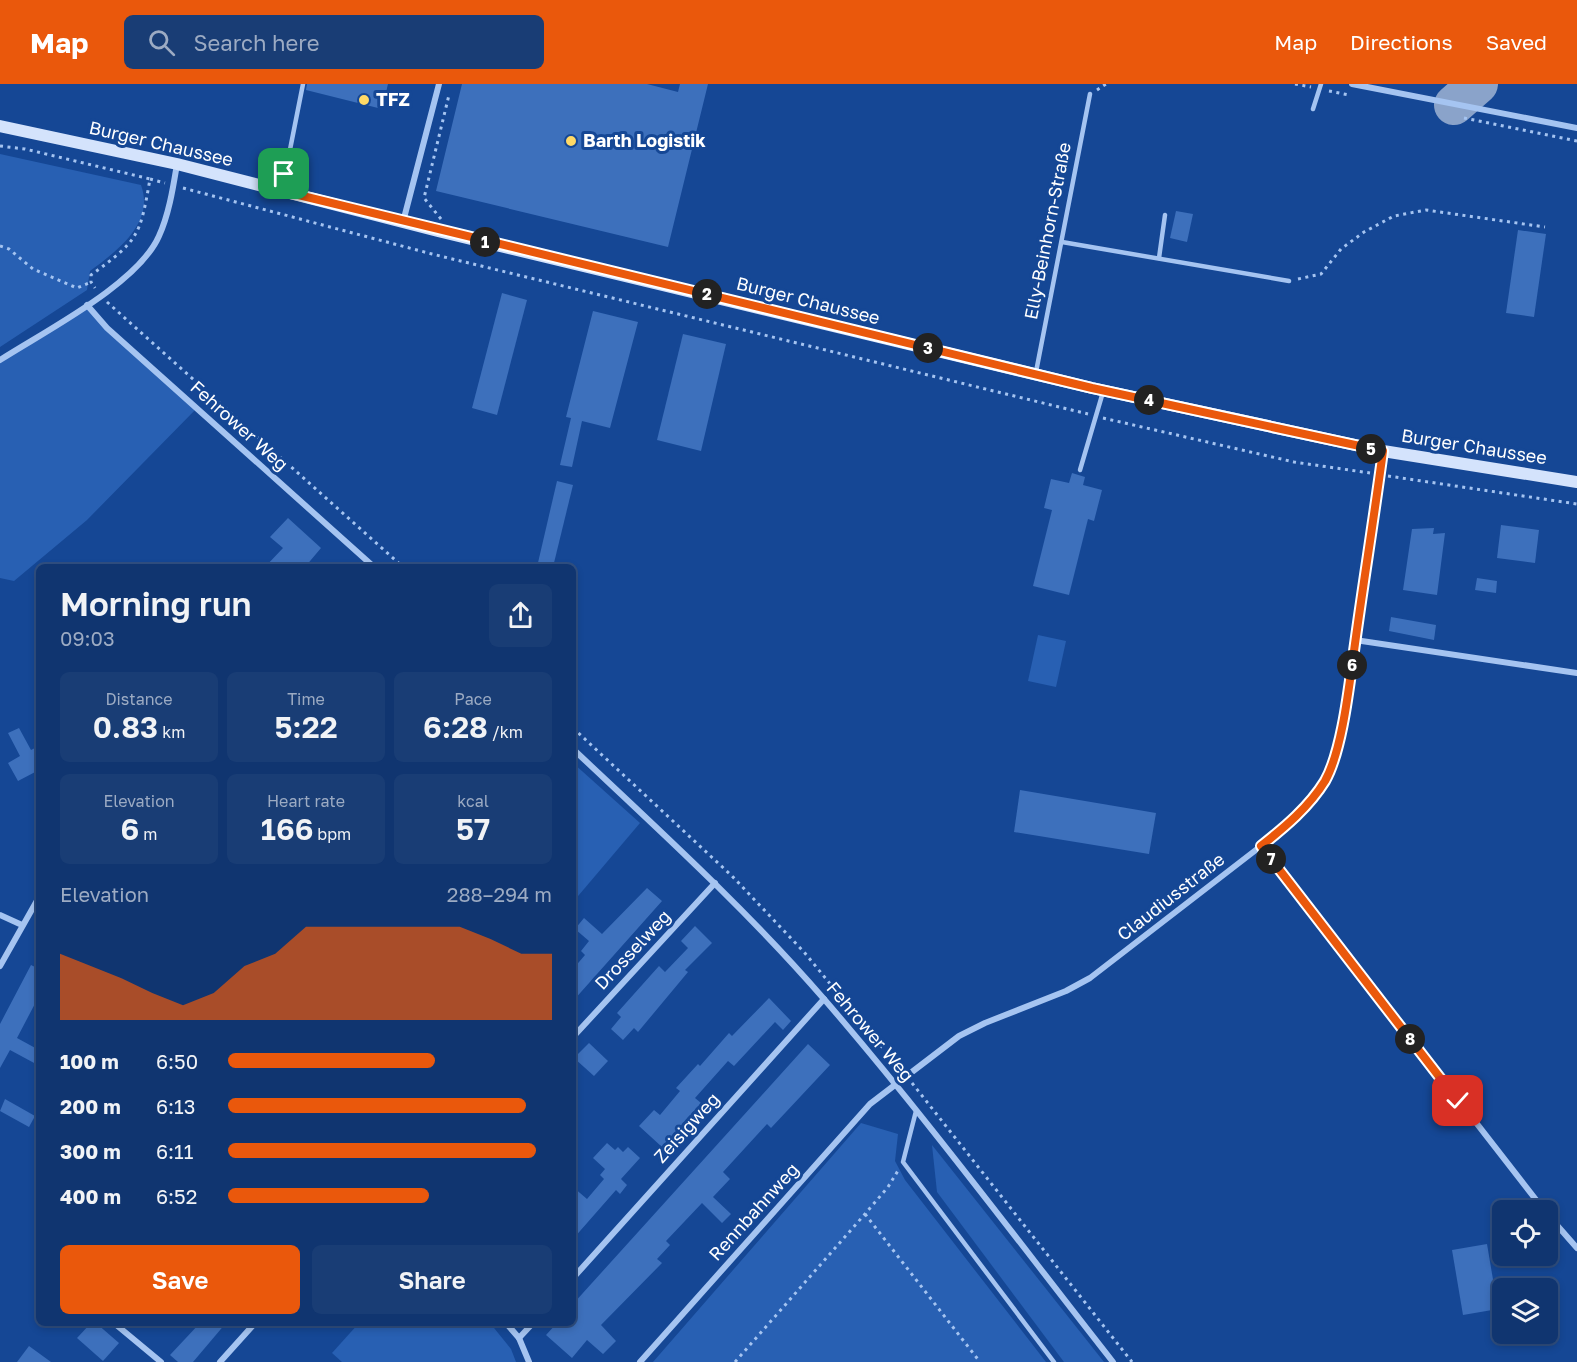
<!DOCTYPE html>
<html lang="en">
<head>
<meta charset="utf-8">
<style>
  :root { --surface:#103570; --page:#193d75; --text:#f1f3f6; --muted:#9cabc3; --line:#305083; --accent:#ea580c }
  body { margin:0; font-family:"Golos Text",sans-serif; background:var(--page); color:var(--text); height:100vh; display:flex; flex-direction:column; font-size:22px; white-space:nowrap }
  * { box-sizing:border-box; margin:0 }
  p { font-size:20px; color:var(--muted) }
  .icon { flex:none; width:33px; height:33px; fill:none; stroke:currentColor; stroke-width:2; stroke-linecap:round; stroke-linejoin:round }
  .map { position:relative; flex:1; overflow:hidden }
  .details { position:absolute; left:36px; top:480px; width:540px; height:762px; display:flex; flex-direction:column; background:var(--surface); border-radius:9px; box-shadow:0 3px 9px #0003,0 0 0 2px var(--line) }
  .details>* { flex:none }
  .tools { position:absolute; left:1492px; top:1116px; display:grid; gap:12px }
  .tools a { display:grid; place-items:center; width:66px; height:66px; border-radius:9px; background:var(--surface); box-shadow:0 3px 9px #0003,0 0 0 2px var(--line); font-size:30px }
  .pin { position:absolute; display:grid; place-items:center; width:51px; height:51px; color:#fff; margin:-26px; border-radius:12px; box-shadow:0 3px 9px #0006 }
  .km { position:absolute; width:30px; height:30px; margin:-15px; border-radius:50%; background:#222; color:#fff; font-size:16px; line-height:30px; text-align:center }
  .round { display:grid; place-items:center; flex:none; width:63px; height:63px; border-radius:9px; background:var(--page) }
  .head { display:flex; align-items:center; justify-content:space-between; height:102px; padding:0 24px }
  h1 { font-size:33px; font-weight:600; line-height:45px }
  .figures { display:grid; grid-template-columns:repeat(3,1fr); gap:9px; height:102px; padding:6px 24px }
  .figures div { display:grid; align-content:center; border-radius:9px; background:var(--page); text-align:center }
  .figures b { font-size:30px; font-weight:600 }
  .figures small { font-size:16px; font-weight:400 }
  .figures p { font-size:16px }
  .chart { height:168px; padding:12px 24px }
  .chart p { display:flex; justify-content:space-between }
  .chart svg { width:100%; height:108px; margin-top:6px; fill:var(--accent); opacity:.7 }
  .cta { display:flex; gap:12px; margin-top:auto; padding:12px 24px }
  .cta a { flex:1; height:69px; border-radius:9px; background:var(--accent); color:#fff; font-size:24px; font-weight:600; line-height:69px; text-align:center }
  .cta a+a { background:var(--page); color:var(--text) }
  ul { padding:0 24px; list-style:none; font-size:20px }
  li { display:grid; grid-template-columns:96px 72px 1fr; align-items:center; height:45px }
  li i { height:15px; border-radius:8px; background:var(--accent) }
  header { display:flex; align-items:center; gap:36px; box-sizing:border-box; height:84px; padding:0 30px; background:var(--accent); color:#fff }
  header strong { font-size:28px }
  nav { display:flex; gap:33px; margin-inline-start:auto; font-size:21px }
  .search { width:420px; height:54px; background:var(--page); display:flex; align-items:center; gap:15px; box-sizing:border-box; padding:0 21px; border-radius:9px; color:var(--muted); font-size:22px }
  .map>svg:first-child { display:block }
  .green { fill:#2860b3 }
  .lines { fill:none; stroke-linecap:round; stroke-linejoin:round }
  .taxiway { stroke:#8aa3ca; stroke-width:40 }
  .building { fill:#3d70bc }
  .path { stroke:#a5c4f1; stroke-width:3; stroke-dasharray:3 4.5; stroke-linecap:butt }
  .service { stroke:#a5c4f1; stroke-width:4.5 }
  .minor { stroke:#a5c4f1; stroke-width:6 }
  .secondary { stroke:#d4e3fc; stroke-width:12 }
  .route-casing { stroke:#fff; stroke-width:12 }
  .route { stroke:#ea580c; stroke-width:8 }
  .poi-dot { fill:#ffd966; stroke:#154795; stroke-width:2 }
  .labels { text-anchor:middle; stroke-width:6; stroke-linejoin:round; paint-order:stroke }
  .poi-label { font-size:18px; font-weight:bold; fill:#fff; stroke:#154795; text-anchor:start }
  .street-label { font-size:18px; fill:#fff; stroke:#154795 }
</style>
</head>
<body>
<header>
<strong>Map</strong>
<div class="search"><svg class="icon" aria-label="search" viewBox="0 0 24 24"><circle cx="10" cy="10" r="6"/><path d="M15 15l6 6"/></svg>Search here</div>
<nav><a>Map</a><a>Directions</a><a>Saved</a></nav>
</header>
<div class="map">
<svg width="1577" height="1278" viewBox="0 0 1577 1278">
  <rect width="100%" height="100%" fill="#154795"/>
  <g class="green">
    <path d="M0,70L141,101C155,139 117,167 90,187L87,206L0,263Z"/>
    <polygon points="87,221 107,244 197,324 87,436 14,497 0,494 0,276"/>
    <polygon points="1038,551 1066,557 1056,603 1028,597"/>
    <polygon points="573,679 640,739 573,818"/>
    <polygon points="861,1039 898,1050 895,1077 905,1096 1046,1278 653,1278"/>
    <polygon points="932,1061 1104,1278 1064,1278 937,1108"/>
    <polygon points="359,1239 490,1239 511,1265 516,1278 342,1278 332,1269"/>
  </g>
  <g class="lines">
    <polyline class="taxiway" points="1454,21 1478,0"/>
  </g>
  <g class="building">
    <polygon points="307,0 388,0 382,25 306,6"/>
    <polygon points="462,0 647,0 678,8 680,0 708,0 668,163 436,107"/>
    <polygon points="1176,127 1193,130 1187,158 1170,154"/>
    <polygon points="1518,146 1546,150 1534,233 1506,229"/>
    <polygon points="502,209 527,216 497,331 472,324"/>
    <polygon points="593,227 638,238 610,344 582,337 572,383 560,381 571,334 566,333"/>
    <polygon points="683,250 726,260 701,367 657,356"/>
    <polygon points="1072,389 1085,393 1083,401 1102,406 1094,437 1088,435 1069,511 1033,502 1052,426 1044,424 1051,395 1069,399"/>
    <polygon points="557,397 573,401 553,483 537,483"/>
    <polygon points="288,434 321,464 305,483 265,483 283,464 270,453"/>
    <polygon points="1501,441 1539,446 1535,479 1497,474"/>
    <polygon points="1434,444 1433,450 1445,449 1437,511 1403,506 1412,445"/>
    <polygon points="1477,494 1497,497 1496,509 1475,506"/>
    <polygon points="1391,533 1436,541 1434,556 1389,547"/>
    <polygon points="19,644 31,666 39,662 39,686 18,697 8,679 20,672 8,649"/>
    <polygon points="1020,706 1156,729 1149,770 1014,748"/>
    <polygon points="647,804 662,817 573,917 573,885 585,871 581,867 589,857 575,845 584,834 602,850"/>
    <polygon points="695,842 712,859 685,886 688,888 638,948 634,944 623,956 611,945 621,933 617,929 659,882 665,888 688,864 681,857"/>
    <polygon points="31,881 39,885 39,912 17,954 39,966 39,974 36,980 10,966 0,984 0,940"/>
    <polygon points="769,914 791,937 783,946 775,938 734,982 728,977 695,1014 701,1019 662,1063 639,1042 654,1026 660,1031 680,1007 676,1004 698,980 700,982 729,949 732,952"/>
    <polygon points="589,959 608,977 594,992 574,974"/>
    <polygon points="808,960 830,981 771,1044 767,1040 723,1088 730,1095 713,1113 731,1130 722,1139 702,1119 666,1157 670,1161 657,1175 662,1179 601,1241 616,1257 603,1270 587,1256 572,1274 546,1251 557,1239 573,1239 573,1220"/>
    <polygon points="5,1015 35,1032 29,1043 0,1027"/>
    <polygon points="607,1059 615,1066 618,1063 623,1068 628,1063 640,1074 621,1095 627,1101 620,1110 616,1106 573,1155 573,1103 587,1115 604,1095 600,1091 605,1085 593,1074"/>
    <polygon points="1487,1160 1498,1225 1463,1231 1452,1166"/>
    <polygon points="91,1239 96,1239 119,1259 103,1277 77,1254"/>
    <polygon points="200,1239 226,1239 193,1278 178,1278 170,1271"/>
    <polygon points="29,1262 51,1278 17,1278"/>
  </g>
  <g class="lines">
    <g class="path">
      <polyline points="1295,0 1311,3"/>
      <polyline points="1097,6 1106,0"/>
      <polyline points="1329,7 1349,11"/>
      <polyline points="1464,34 1577,57"/>
      <path d="M0,62L25,65L150,95C140,152 139,156 91,191V198L95,204"/>
      <polyline points="150,95 165,99"/>
      <polyline points="183,104 432,170 1088,330"/>
      <polyline points="441,135 424,114 449,11"/>
      <polyline points="0,162 9,165 33,185 77,204 91,198"/>
      <polyline points="1298,195 1321,190 1341,165 1364,148 1394,132 1426,126 1545,143"/>
      <polyline points="107,218 403,483"/>
      <polyline points="1103,334 1294,378 1370,389"/>
      <polyline points="1388,392 1577,420"/>
      <polyline points="573,644 732,792 804,868 900,985"/>
      <polyline points="912,999 1132,1278"/>
      <polyline points="865,1130 980,1278"/>
      <polyline points="735,1278 865,1130 888,1103 899,1085"/>
    </g>
    <g class="service">
      <polyline points="1313,25 1321,0"/>
      <polyline points="282,106 303,0"/>
      <polyline points="1062,158 1289,197"/>
      <polyline points="1159,174 1165,131"/>
      <polyline points="1036,288 1090,10"/>
      <polyline points="1080,386 1103,308"/>
      <polyline points="916,1027 903,1078 1054,1278"/>
    </g>
    <g class="minor">
      <polyline points="1352,0 1577,44"/>
      <polyline points="403,138 439,0"/>
      <polyline points="87,221 107,244 374,483"/>
      <path d="M0,276C45,247 138,200 159,152C169,130 173,104 177,80"/>
      <polyline points="1355,556 1577,589"/>
      <path d="M573,665C659,746 747,826 824,915C925,1032 1018,1157 1113,1278"/>
      <polyline points="1261,762 1544,1126"/>
      <polyline points="0,831 22,841"/>
      <polyline points="0,882 39,813"/>
      <polyline points="573,953 715,799"/>
      <polyline points="1548,1131 1577,1164"/>
      <polyline points="573,1194 824,915"/>
      <polyline points="114,1239 161,1278"/>
      <polyline points="506,1239 519,1254 529,1278"/>
      <polyline points="519,1254 533,1239"/>
      <polyline points="220,1278 255,1239"/>
      <path d="M640,1278L870,1020L959,952L985,939L1066,907L1090,894L1261,762C1285,743 1309,723 1325,697C1342,667 1349,603 1354,567C1364,501 1373,434 1383,367"/>
    </g>
    <polyline class="secondary" points="0,42 177,80 438,147 1092,304 1383,367 1577,398"/>
  </g>
  <g class="lines">
    <g class="route-casing">
      <path id="route" d="M284,90L282,107L1092,304L1383,367C1374,434 1363,501 1354,567C1349,603 1342,667 1325,697C1309,723 1285,743 1261,762L1458,1017"/>
    </g>
    <use href="#route" class="route"/>
  </g>
  <g class="poi-dot">
    <circle cx="364" cy="16" r="6"/>
    <circle cx="571" cy="57" r="6"/>
  </g>
  <g class="labels">
    <g class="poi-label">
      <text x="376" y="22">TFZ</text>
      <text x="583" y="63">Barth Logistik</text>
    </g>
    <g class="street-label">
      <text transform="translate(161 60) rotate(13)" y="6">Burger Chaussee</text>
      <text transform="translate(1048 147) rotate(-79)" y="6">Elly-Beinhorn-Straße</text>
      <text transform="translate(808 217) rotate(14)" y="6">Burger Chaussee</text>
      <text transform="translate(239 342) rotate(42)" y="6">Fehrower Weg</text>
      <text transform="translate(1474 363) rotate(9)" y="6">Burger Chaussee</text>
      <text transform="translate(1171 813) rotate(-38)" y="6">Claudiusstraße</text>
      <text transform="translate(633 866) rotate(-47)" y="6">Drosselweg</text>
      <text transform="translate(870 948) rotate(50)" y="6">Fehrower Weg</text>
      <text transform="translate(687 1044) rotate(-48)" y="6">Zeisigweg</text>
      <text transform="translate(754 1128) rotate(-48)" y="6">Rennbahnweg</text>
    </g>
  </g>
</svg>
<div class="tools">
<a><svg class="icon" aria-label="locate" viewBox="0 0 24 24"><circle cx="12" cy="12" r="6"/><path d="M12 2v4M12 18v4M2 12h4M18 12h4"/></svg></a>
<a><svg class="icon" aria-label="layers" viewBox="0 0 24 24"><path d="M12 4l9 5-9 5-9-5zM3 14l9 5 9-5"/></svg></a>
</div>
<div class="pin" style="left:284px;top:90px;background:#1e9e55"><svg class="icon" aria-label="arrive" viewBox="0 0 24 24"><path d="M6 21V4h12l-3 4 3 4H6"/></svg></div>
<div class="pin" style="left:1458px;top:1017px;background:#d93025"><svg class="icon" aria-label="check" viewBox="0 0 24 24"><path d="M5 12l5 5 9-10"/></svg></div>
<b class="km" style="left:485px;top:158px">1</b>
<b class="km" style="left:707px;top:210px">2</b>
<b class="km" style="left:928px;top:264px">3</b>
<b class="km" style="left:1149px;top:316px">4</b>
<b class="km" style="left:1371px;top:365px">5</b>
<b class="km" style="left:1352px;top:581px">6</b>
<b class="km" style="left:1271px;top:775px">7</b>
<b class="km" style="left:1410px;top:955px">8</b>
<section class="details">
<div class="head"><div><h1>Morning run</h1><p>09:03</p></div><a class="round"><svg class="icon" aria-label="share" viewBox="0 0 24 24"><path d="M12 15V3M7 8l5-5 5 5M5 13v7h14v-7"/></svg></a></div>
<div class="figures">
<div><p>Distance</p><b>0.83<small> km</small></b></div>
<div><p>Time</p><b>5:22</b></div>
<div><p>Pace</p><b>6:28<small> /km</small></b></div>
</div>
<div class="figures">
<div><p>Elevation</p><b>6<small> m</small></b></div>
<div><p>Heart rate</p><b>166<small> bpm</small></b></div>
<div><p>kcal</p><b>57</b></div>
</div>
<div class="chart"><p><span>Elevation</span>288–294 m</p>
<svg viewBox="0 0 160 44" preserveAspectRatio="none"><path d="M0 44V17L10 22L20 27L30 33L40 38L50 33L60 22L70 17L80 6L90 6L100 6L110 6L120 6L130 6L140 11L150 17L160 17V44z"/></svg>
</div>
<ul>
<li><b>100 m</b>6:50<i style="width:64%"></i></li>
<li><b>200 m</b>6:13<i style="width:92%"></i></li>
<li><b>300 m</b>6:11<i style="width:95%"></i></li>
<li><b>400 m</b>6:52<i style="width:62%"></i></li>
</ul>
<div class="cta"><a>Save</a><a>Share</a></div>
</section>
</div>
</body>
</html>
